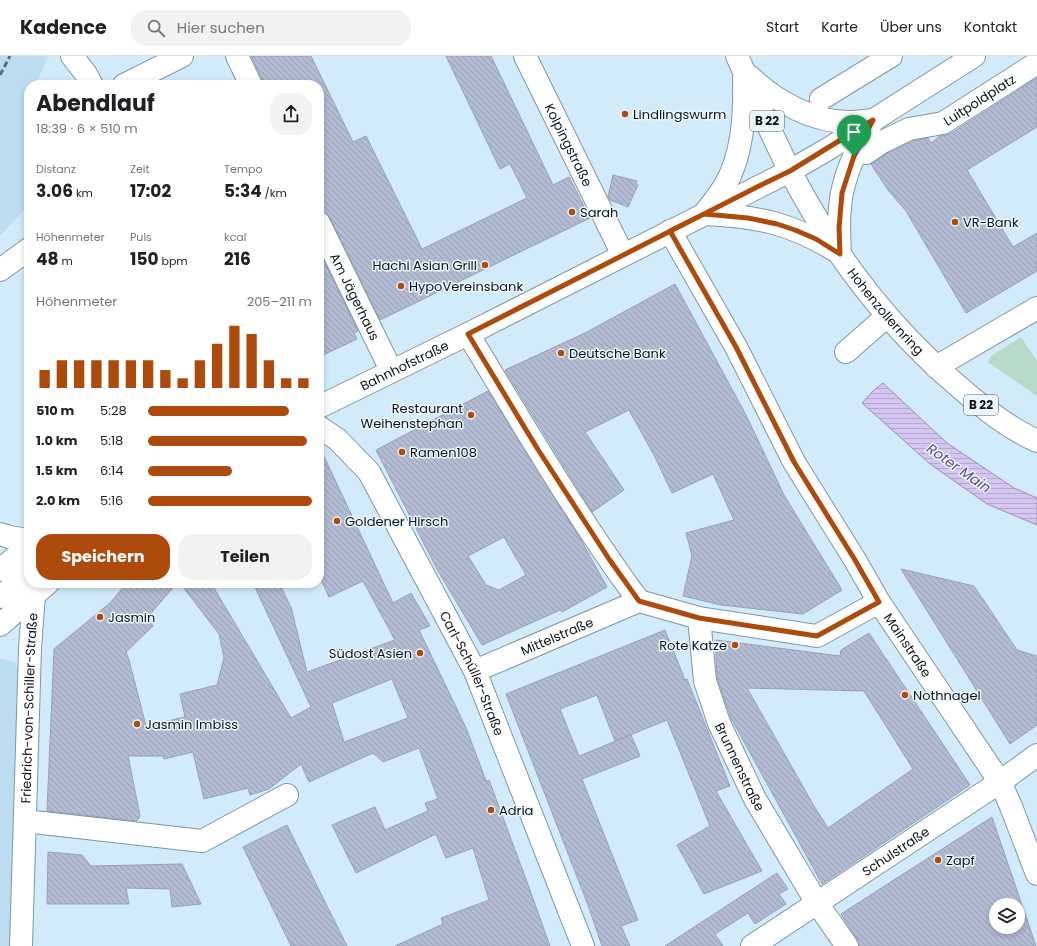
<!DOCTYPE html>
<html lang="de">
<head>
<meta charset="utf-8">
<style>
  :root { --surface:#fff; --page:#f2f2f2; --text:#202124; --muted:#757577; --line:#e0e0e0; --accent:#ad4b0d }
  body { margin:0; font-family:Poppins,sans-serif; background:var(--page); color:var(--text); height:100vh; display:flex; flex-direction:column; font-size:15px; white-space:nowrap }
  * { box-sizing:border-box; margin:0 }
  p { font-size:13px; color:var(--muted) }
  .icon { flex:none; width:22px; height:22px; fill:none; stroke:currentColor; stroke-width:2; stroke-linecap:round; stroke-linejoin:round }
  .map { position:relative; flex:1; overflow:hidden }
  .details { position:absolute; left:24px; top:24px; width:300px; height:508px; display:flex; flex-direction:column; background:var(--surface); border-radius:16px; box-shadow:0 2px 6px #0003 }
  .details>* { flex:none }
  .controls { position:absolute; left:989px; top:842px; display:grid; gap:8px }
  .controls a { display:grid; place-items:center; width:36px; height:36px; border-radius:50%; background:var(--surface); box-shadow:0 2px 6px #0003; font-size:20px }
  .pin { position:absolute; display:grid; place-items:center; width:34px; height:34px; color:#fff; margin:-41px -17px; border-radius:50% 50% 50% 0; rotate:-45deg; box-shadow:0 0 4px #0007 }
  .pin .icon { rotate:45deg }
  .round { display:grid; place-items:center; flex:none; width:42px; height:42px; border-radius:16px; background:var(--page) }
  .headline { display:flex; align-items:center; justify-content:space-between; height:68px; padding:0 12px }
  h1 { font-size:22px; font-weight:700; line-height:30px }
  .stats { display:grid; grid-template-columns:repeat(3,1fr); gap:6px; height:68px; padding:4px 12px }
  .stats div { display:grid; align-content:center }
  .stats b { font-size:17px; font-weight:700 }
  .stats small { font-size:11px; font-weight:400 }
  .stats p { font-size:11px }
  .chart { height:112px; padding:8px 12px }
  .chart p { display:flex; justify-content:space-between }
  .chart svg { width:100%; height:72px; margin-top:4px; stroke:var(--accent); stroke-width:6 }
  .button { display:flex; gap:8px; margin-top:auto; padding:8px 12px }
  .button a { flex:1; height:46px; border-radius:16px; background:var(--accent); color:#fff; font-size:16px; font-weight:700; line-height:46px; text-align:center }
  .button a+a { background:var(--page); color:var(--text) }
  ul { padding:0 12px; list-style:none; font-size:13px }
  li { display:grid; grid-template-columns:64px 48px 1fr; align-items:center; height:30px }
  li i { height:10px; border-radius:5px; background:var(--accent) }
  header { display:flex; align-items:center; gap:24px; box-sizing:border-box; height:56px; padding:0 20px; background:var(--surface); border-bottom:1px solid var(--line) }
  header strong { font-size:19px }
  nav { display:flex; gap:22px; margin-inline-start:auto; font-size:14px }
  .search { width:280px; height:36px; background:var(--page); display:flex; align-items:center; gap:10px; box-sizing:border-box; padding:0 14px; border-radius:16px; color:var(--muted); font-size:15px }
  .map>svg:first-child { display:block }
  .built { fill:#bcddf0 }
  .grass { fill:#b6d9c8 }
  .water { fill:url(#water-rules); stroke:#9990b0 }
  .building { fill:url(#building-back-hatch); stroke:#96a0b6; fill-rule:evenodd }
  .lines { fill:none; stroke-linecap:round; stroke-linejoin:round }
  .minor-casing { stroke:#7e96a4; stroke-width:24 }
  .major-casing { stroke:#7e96a4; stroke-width:24 }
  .minor { stroke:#fff; stroke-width:22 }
  .major { stroke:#fff; stroke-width:22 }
  .rail { stroke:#5d6d76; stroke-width:3; stroke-dasharray:6 3; stroke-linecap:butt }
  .route-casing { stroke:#fff; stroke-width:8 }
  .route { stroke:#ad4b0d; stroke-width:5 }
  .poi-dot { fill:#ad4b0d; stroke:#ebf6fc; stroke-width:1.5 }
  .labels { text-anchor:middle; stroke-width:3; stroke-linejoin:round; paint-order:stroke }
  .shield { fill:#ebf6fc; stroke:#4f585e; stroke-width:1 }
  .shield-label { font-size:12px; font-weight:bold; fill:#0c151a }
  .street-label { font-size:13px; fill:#0c151a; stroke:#ebf6fc }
  .poi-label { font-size:13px; fill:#0c151a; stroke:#ebf6fc; text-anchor:start }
  .water-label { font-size:14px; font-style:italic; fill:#604981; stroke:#ebf6fc }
</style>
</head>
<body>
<header>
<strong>Kadence</strong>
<div class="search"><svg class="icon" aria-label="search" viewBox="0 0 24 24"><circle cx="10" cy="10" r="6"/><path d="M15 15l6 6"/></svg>Hier suchen</div>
<nav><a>Start</a><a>Karte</a><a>Über uns</a><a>Kontakt</a></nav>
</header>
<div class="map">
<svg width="1037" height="890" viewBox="0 0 1037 890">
  <defs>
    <pattern id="water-rules" width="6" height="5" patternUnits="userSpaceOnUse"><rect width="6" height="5" fill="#d5c5f1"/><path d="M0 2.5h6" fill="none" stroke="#b6a8ce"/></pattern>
    <pattern id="building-back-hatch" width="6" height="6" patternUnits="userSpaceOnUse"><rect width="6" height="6" fill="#b2bbd2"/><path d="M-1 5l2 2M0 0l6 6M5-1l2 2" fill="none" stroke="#98a0b4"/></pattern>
  </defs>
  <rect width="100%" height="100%" fill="#d1ebfa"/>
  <g class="built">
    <polygon points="0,0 49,0 35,29 29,29 29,149 0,180"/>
    <polygon points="0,603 4,603 15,607 21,615 10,890 0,890"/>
  </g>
  <polygon class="grass" points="1021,281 1037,305 1037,340 988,306 991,300"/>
  <polygon class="water" points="883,327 947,387 1014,432 1037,442 1037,469 987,448 930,408 862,347 873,335"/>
  <g class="building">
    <polygon points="251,0 311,0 353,86 366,80 422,193 527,142 510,108 500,113 446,0 491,0 553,129 569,121 590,162 380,264 330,162 326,156 319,155 319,29 265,29"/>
    <polygon points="1037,22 1037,71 967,114 1013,191 1037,177 1037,215 966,257 906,155 888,134 871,108 888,97 913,85 928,82 931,87 940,80 950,78"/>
    <polygon points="613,119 637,125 636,128 638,129 628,151 610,144 608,140"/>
    <polygon points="319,195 358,275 354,277 357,283 319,301"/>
    <polygon points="675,228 746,359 784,439 842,534 803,558 721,549 683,540 692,500 686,477 734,464 713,418 672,437 655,401 629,354 585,376 624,434 592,456 505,314 585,277"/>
    <path d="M488,335L581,484L607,531L562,556L560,554L482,589L437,513L376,394ZM504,481L526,519L499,534L486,529L468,500Z"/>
    <path d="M319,390L393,547L411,537L430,570L419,574L467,674L486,725L489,724L527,826L550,890H395L443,868L441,862L489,844L473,792L446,802L436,778L356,817L332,769L375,751L385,774L428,755L425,747L438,743L419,692L383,706L373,697L309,726L301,708L269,733L250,739L248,732L204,743L193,696L164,703L163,700H128L140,760L137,765L47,755L54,593L110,547L127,527H177L147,562L153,570L126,596L129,604L146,670L185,661L180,638L217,629L224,602L219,578L180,527H211L291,662L311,651L253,527H279L291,551L307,616L395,584L363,525L329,541L319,519ZM392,623L408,662L344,686L332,647Z"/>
    <polygon points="901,513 974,530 1017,594 1037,600 1037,669 1010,688"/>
    <polygon points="665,574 685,624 687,623 730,730 716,735 762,815 704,838 677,789 710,770 667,664 615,685 597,639 560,653 579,700 631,679 640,700 582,723 638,864 621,870 630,890 602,890 588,849 506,638"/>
    <path d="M869,577L970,729L822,828L731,662L717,622L716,603V584L840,600L841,594ZM747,632L864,635L913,713L828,772L814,750Z"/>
    <path d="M992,761L1036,890H859L857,883L841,858ZM996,849H1018V871H996Z"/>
    <polygon points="287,769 323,842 347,890 291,890 243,791"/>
    <polygon points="48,796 82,799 91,810 182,808 201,848 172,851 170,833 126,832 129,848 47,848"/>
    <polygon points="777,817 788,833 779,838 786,848 755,868 748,857 715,878 723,890 665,890"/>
  </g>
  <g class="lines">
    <g class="minor-casing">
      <g id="minor">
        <polyline points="72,0 86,18 92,29"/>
        <polyline points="237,0 251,29"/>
        <path id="s1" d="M525,0L623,199"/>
        <polyline points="124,29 182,0"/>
        <polyline points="821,43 891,0"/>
        <path id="s2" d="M866,97L882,86L909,73L943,67L1037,7"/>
        <path id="s3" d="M319,167L391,314"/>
        <path id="s4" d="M670,175L736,291L794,406L855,504L879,546L1000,726L1010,748L1037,818"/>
        <polyline points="0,214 29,193"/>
        <path d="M468,278C523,368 576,460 639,545"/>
        <polyline points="846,296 887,260"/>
        <polyline points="936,311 1037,252"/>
        <path id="s5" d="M319,351L468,278L790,115L828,93L974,0"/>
        <path id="s6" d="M319,371L337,383L369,416L475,615L583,890"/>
        <polyline points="0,478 9,481 29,484"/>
        <polyline points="0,514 29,490"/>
        <polyline points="0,541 29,517"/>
        <path id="s7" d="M699,562L705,625L719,667L755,743L817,847L847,890"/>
        <polyline points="0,569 48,527"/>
        <path id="s8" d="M475,615L639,545L699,562L817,580L879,546"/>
        <polyline points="25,765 202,785 287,739"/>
        <path id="s9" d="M21,890L30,592L34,539"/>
        <path id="s10" d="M752,890L1000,726L1037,699"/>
      </g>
    </g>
    <g class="major-casing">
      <g id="major">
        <path id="s11" d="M737,0C754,38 771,78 790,115C832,196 889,271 958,330C982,351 1008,372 1037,385"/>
        <path d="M749,20C775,45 814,67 851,66C859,66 866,65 873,64"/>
        <path d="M704,158C711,149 718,141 724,131C743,100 745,58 744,22"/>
        <path d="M704,158C756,160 791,167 836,195"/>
        <path d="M840,198C839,178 838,157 842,137C847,111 860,87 873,64"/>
      </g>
    </g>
    <use href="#minor" class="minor"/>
    <use href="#major" class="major"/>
    <polyline class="rail" points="0,19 10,0"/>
  </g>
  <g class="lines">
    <g class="route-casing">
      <polyline id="route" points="854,100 873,64 790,115 761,129 468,278 537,392 609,503 639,545 699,562 817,580 879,546 855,504 794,406 736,291 670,175 704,158 748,162 777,168 795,174 816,183 840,198 839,172 842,137 854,100"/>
    </g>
    <use href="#route" class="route"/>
  </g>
  <g class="poi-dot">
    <circle cx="625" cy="58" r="4"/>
    <circle cx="572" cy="156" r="4"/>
    <circle cx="955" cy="166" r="4"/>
    <circle cx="485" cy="209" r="4"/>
    <circle cx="401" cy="230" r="4"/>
    <circle cx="561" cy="297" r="4"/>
    <circle cx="471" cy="359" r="4"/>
    <circle cx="402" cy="396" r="4"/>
    <circle cx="337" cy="465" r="4"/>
    <circle cx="100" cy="561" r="4"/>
    <circle cx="735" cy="589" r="4"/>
    <circle cx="420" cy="597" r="4"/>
    <circle cx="905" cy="639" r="4"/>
    <circle cx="137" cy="668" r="4"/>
    <circle cx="491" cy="754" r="4"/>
    <circle cx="938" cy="804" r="4"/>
  </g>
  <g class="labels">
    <g class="shield">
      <rect x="750" y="55" width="34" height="20" rx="3"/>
      <rect x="964" y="339" width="34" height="20" rx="3"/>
    </g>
    <g class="shield-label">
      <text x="767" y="69">B 22</text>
      <text x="981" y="353">B 22</text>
    </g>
    <g class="street-label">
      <text dy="5" stroke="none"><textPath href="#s2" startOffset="127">Luitpoldplatz</textPath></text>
      <text dy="5" stroke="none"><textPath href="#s1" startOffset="99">Kolpingstraße</textPath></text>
      <text dy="5" stroke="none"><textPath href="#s3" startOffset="82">Am Jägerhaus</textPath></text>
      <text dy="5" stroke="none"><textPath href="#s11" startOffset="297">Hohenzollernring</textPath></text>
      <text dy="5" stroke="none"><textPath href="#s5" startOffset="95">Bahnhofstraße</textPath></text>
      <text dy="5" stroke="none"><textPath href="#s8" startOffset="89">Mittelstraße</textPath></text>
      <text dy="5" stroke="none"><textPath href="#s4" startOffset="478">Mainstraße</textPath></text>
      <text dy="5" stroke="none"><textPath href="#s6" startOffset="294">Carl-Schüller-Straße</textPath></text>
      <text dy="5" stroke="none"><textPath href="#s9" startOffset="238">Friedrich-von-Schiller-Straße</textPath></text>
      <text dy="5" stroke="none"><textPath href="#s7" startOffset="156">Brunnenstraße</textPath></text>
      <text dy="5" stroke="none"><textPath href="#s10" startOffset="172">Schulstraße</textPath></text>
    </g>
    <g class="poi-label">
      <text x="633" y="63">Lindlingswurm</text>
      <text x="580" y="161">Sarah</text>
      <text x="963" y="171">VR-Bank</text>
      <text x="477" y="214" text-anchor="end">Hachi Asian Grill</text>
      <text x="409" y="235">HypoVereinsbank</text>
      <text x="569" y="302">Deutsche Bank</text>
      <text x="463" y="357" text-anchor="end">Restaurant<tspan x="463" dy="15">Weihenstephan</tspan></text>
      <text x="410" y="401">Ramen108</text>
      <text x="345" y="470">Goldener Hirsch</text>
      <text x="108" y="566">Jasmin</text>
      <text x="727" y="594" text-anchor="end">Rote Katze</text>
      <text x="412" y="602" text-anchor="end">Südost Asien</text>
      <text x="913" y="644">Nothnagel</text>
      <text x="145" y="673">Jasmin Imbiss</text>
      <text x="499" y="759">Adria</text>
      <text x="946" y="809">Zapf</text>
    </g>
    <g class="water-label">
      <text transform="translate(959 412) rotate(35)" y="5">Roter Main</text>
    </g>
  </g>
</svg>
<div class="controls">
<a><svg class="icon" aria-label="layers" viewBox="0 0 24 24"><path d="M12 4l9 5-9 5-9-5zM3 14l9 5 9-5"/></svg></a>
</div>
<div class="pin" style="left:854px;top:100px;background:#1e9e55"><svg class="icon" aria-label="arrive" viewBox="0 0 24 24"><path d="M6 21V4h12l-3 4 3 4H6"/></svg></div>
<section class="details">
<div class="headline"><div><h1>Abendlauf</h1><p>18:39 · 6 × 510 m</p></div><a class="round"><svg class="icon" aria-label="share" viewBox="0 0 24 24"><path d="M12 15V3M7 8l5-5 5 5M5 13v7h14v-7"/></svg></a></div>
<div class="stats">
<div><p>Distanz</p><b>3.06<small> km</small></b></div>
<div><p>Zeit</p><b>17:02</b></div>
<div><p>Tempo</p><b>5:34<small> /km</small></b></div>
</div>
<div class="stats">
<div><p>Höhenmeter</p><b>48<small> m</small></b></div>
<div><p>Puls</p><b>150<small> bpm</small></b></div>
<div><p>kcal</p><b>216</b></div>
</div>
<div class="chart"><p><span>Höhenmeter</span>205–211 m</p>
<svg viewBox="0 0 160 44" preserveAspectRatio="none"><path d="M5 44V33M15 44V27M25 44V27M35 44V27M45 44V27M55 44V27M65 44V27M75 44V33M85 44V38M95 44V27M105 44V17M115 44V6M125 44V11M135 44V27M145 44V38M155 44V38"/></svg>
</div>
<ul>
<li><b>510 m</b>5:28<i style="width:86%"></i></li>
<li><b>1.0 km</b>5:18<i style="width:97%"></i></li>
<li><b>1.5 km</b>6:14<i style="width:51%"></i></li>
<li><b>2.0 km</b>5:16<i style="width:100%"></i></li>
</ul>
<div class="button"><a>Speichern</a><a>Teilen</a></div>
</section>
</div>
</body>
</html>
